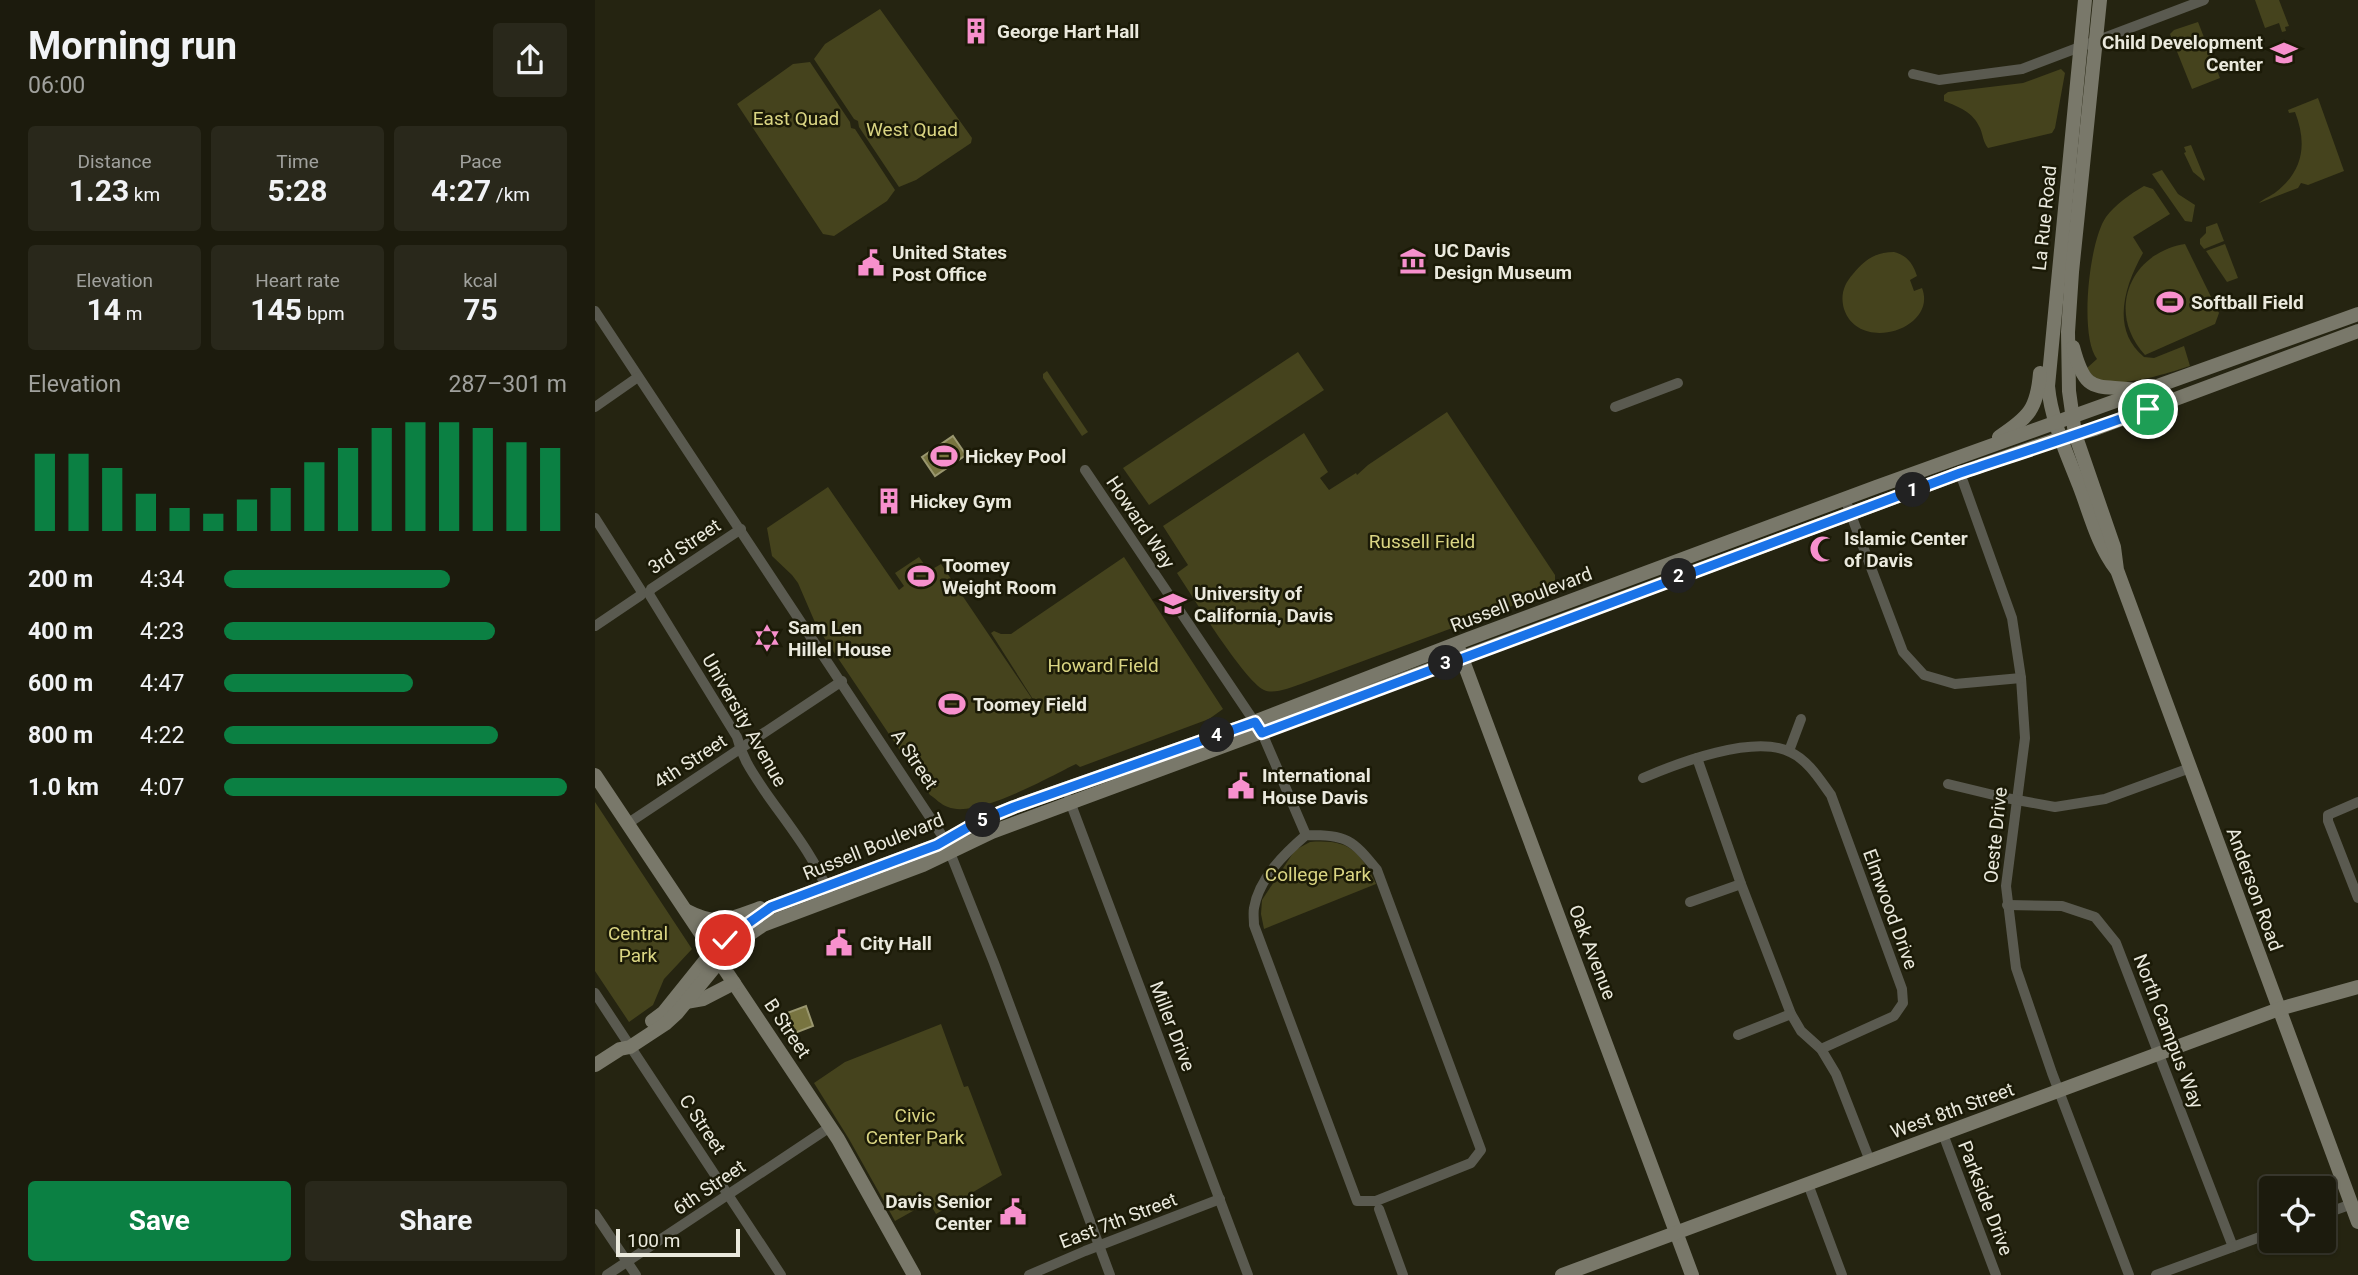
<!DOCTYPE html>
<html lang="en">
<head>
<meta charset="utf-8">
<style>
  :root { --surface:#1c1b0d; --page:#29281b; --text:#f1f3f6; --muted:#a0a19d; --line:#3a392e; --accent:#0b8043 }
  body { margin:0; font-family:Roboto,sans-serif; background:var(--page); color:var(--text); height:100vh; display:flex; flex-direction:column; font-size:26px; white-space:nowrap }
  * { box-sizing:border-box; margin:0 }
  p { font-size:23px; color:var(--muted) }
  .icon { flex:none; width:38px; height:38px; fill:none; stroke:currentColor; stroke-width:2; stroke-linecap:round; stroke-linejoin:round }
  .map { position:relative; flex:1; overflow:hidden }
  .sheet { display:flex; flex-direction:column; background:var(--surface); width:595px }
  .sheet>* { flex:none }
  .fabs { position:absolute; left:1664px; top:1176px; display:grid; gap:14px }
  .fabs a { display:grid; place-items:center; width:77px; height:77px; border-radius:7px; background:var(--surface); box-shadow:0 2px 5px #0004,0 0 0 2px var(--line); font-size:35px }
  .scale { position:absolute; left:21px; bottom:18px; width:124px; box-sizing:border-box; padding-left:7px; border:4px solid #eae9dd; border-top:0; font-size:19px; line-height:24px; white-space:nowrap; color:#eae9dd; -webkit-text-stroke:5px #1b1a07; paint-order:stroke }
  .pin { position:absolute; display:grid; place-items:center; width:60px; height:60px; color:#fff; margin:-30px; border:4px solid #fff; border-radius:50%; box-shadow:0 2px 7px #0007 }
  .km { position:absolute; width:35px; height:35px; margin:-18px; border-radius:50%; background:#222; color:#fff; font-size:19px; line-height:35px; text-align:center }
  .round { display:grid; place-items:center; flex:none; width:74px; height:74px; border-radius:7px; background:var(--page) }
  .head { display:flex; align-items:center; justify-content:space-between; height:119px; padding:0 28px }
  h1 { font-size:38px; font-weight:700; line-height:52px }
  .metrics { display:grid; grid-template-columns:repeat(3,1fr); gap:10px; height:119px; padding:7px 28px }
  .metrics div { display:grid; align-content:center; border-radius:7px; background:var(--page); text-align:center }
  .metrics b { font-size:30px; font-weight:700 }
  .metrics small { font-size:19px; font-weight:400 }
  .metrics p { font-size:19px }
  .chart { height:196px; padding:14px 28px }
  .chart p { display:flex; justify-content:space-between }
  .chart svg { width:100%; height:126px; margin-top:7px; stroke:var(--accent); stroke-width:6 }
  .button { display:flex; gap:14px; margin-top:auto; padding:14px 28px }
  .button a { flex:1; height:80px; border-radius:7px; background:var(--accent); color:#fff; font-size:28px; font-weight:700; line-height:80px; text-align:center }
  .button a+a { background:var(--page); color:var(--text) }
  ul { padding:0 28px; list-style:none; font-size:23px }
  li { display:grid; grid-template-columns:112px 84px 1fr; align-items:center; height:52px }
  li i { height:18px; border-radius:9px; background:var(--accent) }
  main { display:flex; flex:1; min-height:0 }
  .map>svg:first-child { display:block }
  .green { fill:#45431d }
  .water { fill:#787440; stroke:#9a976f; stroke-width:2 }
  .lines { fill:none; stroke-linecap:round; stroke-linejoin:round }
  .street { stroke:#5a5a50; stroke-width:10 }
  .secondary { stroke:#79786a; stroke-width:14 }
  .route-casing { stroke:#fff; stroke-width:14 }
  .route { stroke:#1a73e8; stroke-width:9 }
  .labels { text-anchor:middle; stroke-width:5; stroke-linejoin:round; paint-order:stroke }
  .poi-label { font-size:19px; font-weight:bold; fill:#eae9dd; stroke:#1b1a07; text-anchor:start }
  .park-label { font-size:19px; fill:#dad583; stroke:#1b1a07 }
  .street-label { font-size:19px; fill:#eae9dd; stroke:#1b1a07 }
</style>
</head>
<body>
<main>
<section class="sheet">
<div class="head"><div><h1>Morning run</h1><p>06:00</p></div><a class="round"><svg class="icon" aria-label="share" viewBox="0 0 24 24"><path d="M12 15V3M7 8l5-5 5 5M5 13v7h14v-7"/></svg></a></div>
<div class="metrics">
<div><p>Distance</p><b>1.23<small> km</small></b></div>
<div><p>Time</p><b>5:28</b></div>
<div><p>Pace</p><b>4:27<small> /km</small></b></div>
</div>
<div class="metrics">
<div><p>Elevation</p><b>14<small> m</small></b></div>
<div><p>Heart rate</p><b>145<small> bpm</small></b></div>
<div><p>kcal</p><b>75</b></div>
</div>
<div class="chart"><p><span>Elevation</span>287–301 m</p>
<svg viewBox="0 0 160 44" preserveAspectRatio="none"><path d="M5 44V17M15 44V17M25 44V22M35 44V31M45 44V36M55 44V38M65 44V33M75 44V29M85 44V20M95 44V15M105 44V8M115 44V6M125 44V6M135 44V8M145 44V13M155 44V15"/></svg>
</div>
<ul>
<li><b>200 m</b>4:34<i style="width:66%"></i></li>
<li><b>400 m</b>4:23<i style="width:79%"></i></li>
<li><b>600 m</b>4:47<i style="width:55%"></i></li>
<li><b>800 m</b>4:22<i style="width:80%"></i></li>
<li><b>1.0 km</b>4:07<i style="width:100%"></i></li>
</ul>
<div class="button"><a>Save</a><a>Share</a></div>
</section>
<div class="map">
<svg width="1763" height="1275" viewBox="0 0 1763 1275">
  <rect width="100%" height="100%" fill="#252411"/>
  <g class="green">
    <polygon points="1660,0 1684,0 1694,26 1690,27 1691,31 1687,32 1684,23 1670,28"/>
    <polygon points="285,9 377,138 376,143 321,180 304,187 264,127 263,121 259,119 219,59 230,44"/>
    <polygon points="1603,22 1625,78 1597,89 1575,34 1579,30"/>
    <polygon points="215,62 255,122 256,128 260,129 300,190 292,201 239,236 228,234 142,104 198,64"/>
    <path d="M1466,69L1470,73L1460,128L1457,133L1393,148C1388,142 1388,135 1385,128C1378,112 1364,107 1349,101V95L1353,92L1428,83Z"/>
    <path d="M1723,98L1749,171L1713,185L1706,183L1703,188L1664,203C1668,199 1676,196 1681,192C1709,170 1712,143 1700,112L1694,113L1693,110Z"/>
    <polygon points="1596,145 1610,179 1609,181 1598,172 1589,153 1591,152 1589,147"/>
    <polygon points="1567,170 1583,194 1600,205 1597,222 1590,221 1557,174"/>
    <path d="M1549,186L1558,189L1575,214L1538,237L1548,253C1530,285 1515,329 1549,357L1559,358L1589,346L1595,366C1574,373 1523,389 1503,380C1498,377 1495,373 1492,368L1502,359C1484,336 1494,241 1511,217C1520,205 1535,194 1549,186Z"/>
    <polygon points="1622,223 1629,241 1609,249 1605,244 1605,239 1611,233 1611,227"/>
    <path d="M1590,244L1624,313L1620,324L1550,355C1511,313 1534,253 1590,244Z"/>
    <polygon points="1630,244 1643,278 1632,282 1611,251"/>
    <path d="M1299,252C1313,256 1318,264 1322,276L1315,280L1319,291L1327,288C1343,329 1264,354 1249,309C1245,295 1249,284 1258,274C1269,260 1281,252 1299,252Z"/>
    <polygon points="703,352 729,390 554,505 528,468"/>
    <polygon points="452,371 493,432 487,436 448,378 448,374"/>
    <path d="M852,412L960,575V586L952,593L706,684C696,687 679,695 669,690C648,679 598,597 582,573L593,565L568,526L709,433L733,472L725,478L734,490L761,473L762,475L773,465Z"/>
    <path d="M233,487L304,590L309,586L300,573L324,557L334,571L346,564L448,715L396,633L399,631L406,634H416L529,557L628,709L614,719L485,767L481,764C454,777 381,819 353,807C346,805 340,798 335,795L222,627L203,583L197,575L177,556L172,528Z"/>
    <polygon points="0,802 97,949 69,979 58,1005 34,1022 0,971"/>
    <path d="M715,842C754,839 765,851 781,884L669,929L666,914L667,900L700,850Z"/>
    <polygon points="346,1024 369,1087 373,1086 407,1175 341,1214 334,1202 300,1221 254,1139 219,1083 250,1062"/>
  </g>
  <g class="water">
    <polygon points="358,436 371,455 340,476 327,457"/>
    <polygon points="211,1006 218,1026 192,1036 184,1016"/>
  </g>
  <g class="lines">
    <g class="street">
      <polyline points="1318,74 1344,80 1427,69 1609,0"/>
      <polyline points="0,311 350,840 399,963 515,1275"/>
      <polyline points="0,407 43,377"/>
      <polyline points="1020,407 1083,383"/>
      <path d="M490,470L667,733L711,835C690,853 664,878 659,908C658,913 659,920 659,925L762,1201H781L876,1163L886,1150L782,870C757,839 752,835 711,835"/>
      <polyline points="1365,473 1417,618 1426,678 1430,738 1411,886 1421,968 1457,1073 1534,1275"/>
      <polyline points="1250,499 1308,652 1329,675 1360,684 1426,678"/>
      <polyline points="0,518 47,592 46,595 0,626"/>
      <path d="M146,529L56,589L54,594L142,737C147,758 157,772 169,790C191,822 219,855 233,892"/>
      <polyline points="1194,751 1206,719"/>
      <polyline points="1102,758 1146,884 1196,1014 1206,1031 1226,1049 1241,1074 1275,1161"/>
      <path d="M1048,778C1083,763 1159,734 1195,752C1213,760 1225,780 1236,795L1307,989L1308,1003L1299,1016L1226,1049"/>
      <polyline points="1353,784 1411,798 1460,807 1510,799 1595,768"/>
      <polyline points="474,799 653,1275"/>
      <polyline points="1763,802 1733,815 1733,821 1763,898"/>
      <polyline points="32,824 247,681"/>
      <polyline points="1095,902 1146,884"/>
      <polyline points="1412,905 1467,906 1500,917 1521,943 1638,1247"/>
      <polyline points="0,993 186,1275"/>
      <polyline points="1143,1035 1196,1014"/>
      <polyline points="1348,1134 1401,1275"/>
      <polyline points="1213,1184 1247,1275"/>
      <polyline points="784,1209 808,1275"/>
      <polyline points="0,1214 41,1275"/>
      <polyline points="1729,1214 1757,1204"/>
      <polyline points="12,1275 235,1127"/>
      <polyline points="434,1275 490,1251 625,1199"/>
      <polyline points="1561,1275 1676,1233"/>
    </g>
    <g class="secondary">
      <path d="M1490,0L1453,386C1456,420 1472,454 1484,485C1495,513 1502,544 1521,569"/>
      <polyline points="1505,0 1477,272 1473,332 1474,391 1480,434 1519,547 1522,570 1763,1222"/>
      <path d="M1478,347C1491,396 1500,384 1542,390"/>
      <path d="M1404,437C1434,417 1442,409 1445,373"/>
      <polyline points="864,650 1097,1275"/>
      <polyline points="0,775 243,1139 319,1275"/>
      <path d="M92,911C122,927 135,919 165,908"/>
      <polyline points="91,1002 108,999 139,983"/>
      <polyline points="57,1021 69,1012 118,951 176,907 342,845 382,823 419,807 646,727 873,639 1281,487 1763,314"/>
      <polyline points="0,1065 25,1049 35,1047 70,1024 82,1013 136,947 168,925 328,865 397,832 483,800 1365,473 1457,441 1500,429 1763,331"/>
      <polyline points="967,1275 1684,1009 1763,987"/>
    </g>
  </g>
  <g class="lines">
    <g class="route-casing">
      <path id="route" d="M130,940L176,907L342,845L382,822L419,807L660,722L667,733L1365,473C1428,452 1491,432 1553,409"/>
    </g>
    <use href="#route" class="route"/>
  </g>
  <defs>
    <g id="building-bare" transform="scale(2.1)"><path d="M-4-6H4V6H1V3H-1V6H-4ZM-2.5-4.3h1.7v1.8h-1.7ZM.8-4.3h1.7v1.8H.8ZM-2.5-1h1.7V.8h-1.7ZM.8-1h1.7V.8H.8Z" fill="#f790cd" stroke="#1b1a07" stroke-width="2.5" paint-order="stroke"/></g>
    <g id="school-bare" transform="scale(2.1)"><path d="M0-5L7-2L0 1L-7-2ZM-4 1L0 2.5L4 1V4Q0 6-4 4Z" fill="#f790cd" stroke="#1b1a07" stroke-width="2.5" paint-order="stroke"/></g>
    <g id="museum-bare" transform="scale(2.1)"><path d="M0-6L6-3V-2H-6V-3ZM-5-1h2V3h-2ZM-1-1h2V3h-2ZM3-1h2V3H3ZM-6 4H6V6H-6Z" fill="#f790cd" stroke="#1b1a07" stroke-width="2.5" paint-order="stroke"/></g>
    <g id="civic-bare" transform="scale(2.1)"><path d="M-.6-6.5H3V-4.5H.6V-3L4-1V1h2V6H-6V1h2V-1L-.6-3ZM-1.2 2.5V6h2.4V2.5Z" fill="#f790cd" stroke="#1b1a07" stroke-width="2.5" paint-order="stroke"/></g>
    <g id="stadium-bare" transform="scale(2.1)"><path d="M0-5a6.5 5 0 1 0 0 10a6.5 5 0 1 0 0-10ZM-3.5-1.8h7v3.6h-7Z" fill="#f790cd" stroke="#1b1a07" stroke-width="2.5" paint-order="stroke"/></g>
    <g id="mosque-bare" transform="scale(2.1)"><path d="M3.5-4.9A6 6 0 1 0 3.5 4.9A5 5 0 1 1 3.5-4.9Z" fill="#f790cd" stroke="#1b1a07" stroke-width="2.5" paint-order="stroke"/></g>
    <g id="university-bare" transform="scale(2.1)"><path d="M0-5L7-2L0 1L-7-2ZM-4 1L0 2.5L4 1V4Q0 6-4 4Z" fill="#f790cd" stroke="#1b1a07" stroke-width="2.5" paint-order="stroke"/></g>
    <g id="synagogue-bare" transform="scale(2.1)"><path d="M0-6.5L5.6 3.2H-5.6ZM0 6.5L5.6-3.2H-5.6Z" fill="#f790cd" stroke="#1b1a07" stroke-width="2.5" paint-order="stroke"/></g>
  </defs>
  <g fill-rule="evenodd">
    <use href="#building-bare" x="381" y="31"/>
    <use href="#school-bare" x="1689" y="53"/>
    <use href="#museum-bare" x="818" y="261"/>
    <use href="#civic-bare" x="276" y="263"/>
    <use href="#stadium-bare" x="1575" y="302"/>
    <use href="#stadium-bare" x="349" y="456"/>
    <use href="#building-bare" x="294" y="501"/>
    <use href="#mosque-bare" x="1228" y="549"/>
    <use href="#stadium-bare" x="326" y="576"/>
    <use href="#university-bare" x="578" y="604"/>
    <use href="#synagogue-bare" x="172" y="638"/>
    <use href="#stadium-bare" x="357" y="704"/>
    <use href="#civic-bare" x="646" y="786"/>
    <use href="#civic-bare" x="244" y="943"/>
    <use href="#civic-bare" x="418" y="1212"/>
  </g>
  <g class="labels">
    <g class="poi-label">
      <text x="402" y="38">George Hart Hall</text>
      <text x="1668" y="49" text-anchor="end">Child Development<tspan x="1668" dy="22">Center</tspan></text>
      <text x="839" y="257">UC Davis<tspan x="839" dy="22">Design Museum</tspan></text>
      <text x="297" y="259">United States<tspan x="297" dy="22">Post Office</tspan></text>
      <text x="1596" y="309">Softball Field</text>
      <text x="370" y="463">Hickey Pool</text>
      <text x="315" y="508">Hickey Gym</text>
      <text x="1249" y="545">Islamic Center<tspan x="1249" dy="22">of Davis</tspan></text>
      <text x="347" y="572">Toomey<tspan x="347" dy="22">Weight Room</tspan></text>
      <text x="599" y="600">University of<tspan x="599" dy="22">California, Davis</tspan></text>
      <text x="193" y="634">Sam Len<tspan x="193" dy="22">Hillel House</tspan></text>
      <text x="378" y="711">Toomey Field</text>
      <text x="667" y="782">International<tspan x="667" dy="22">House Davis</tspan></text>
      <text x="265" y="950">City Hall</text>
      <text x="397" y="1208" text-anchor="end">Davis Senior<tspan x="397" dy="22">Center</tspan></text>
    </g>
    <g class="park-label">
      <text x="201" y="125">East Quad</text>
      <text x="317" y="136">West Quad</text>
      <text x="827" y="548">Russell Field</text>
      <text x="508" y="672">Howard Field</text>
      <text x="723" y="881">College Park</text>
      <text x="43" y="940">Central<tspan x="43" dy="22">Park</tspan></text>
      <text x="320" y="1122">Civic<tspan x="320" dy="22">Center Park</tspan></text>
    </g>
    <g class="street-label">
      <text transform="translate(1449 218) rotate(-84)" y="7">La Rue Road</text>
      <text transform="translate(546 522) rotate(56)" y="7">Howard Way</text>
      <text transform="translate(89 546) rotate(-34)" y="7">3rd Street</text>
      <text transform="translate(926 599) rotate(-21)" y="7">Russell Boulevard</text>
      <text transform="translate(150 720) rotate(60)" y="7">University Avenue</text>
      <text transform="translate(320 759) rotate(56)" y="7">A Street</text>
      <text transform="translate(95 761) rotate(-33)" y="7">4th Street</text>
      <text transform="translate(1400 835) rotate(-84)" y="7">Oeste Drive</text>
      <text transform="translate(278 846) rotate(-22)" y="7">Russell Boulevard</text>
      <text transform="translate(1660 889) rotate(70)" y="7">Anderson Road</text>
      <text transform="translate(1296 909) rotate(70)" y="7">Elmwood Drive</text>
      <text transform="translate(998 952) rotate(69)" y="7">Oak Avenue</text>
      <text transform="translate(578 1026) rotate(69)" y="7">Miller Drive</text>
      <text transform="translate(193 1028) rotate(56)" y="7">B Street</text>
      <text transform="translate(1574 1031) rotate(69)" y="7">North Campus Way</text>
      <text transform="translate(1357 1110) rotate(-20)" y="7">West 8th Street</text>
      <text transform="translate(108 1124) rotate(56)" y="7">C Street</text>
      <text transform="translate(114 1187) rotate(-34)" y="7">6th Street</text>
      <text transform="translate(1391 1198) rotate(69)" y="7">Parkside Drive</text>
      <text transform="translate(523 1220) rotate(-21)" y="7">East 7th Street</text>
    </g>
  </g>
</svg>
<div class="fabs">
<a><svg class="icon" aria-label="locate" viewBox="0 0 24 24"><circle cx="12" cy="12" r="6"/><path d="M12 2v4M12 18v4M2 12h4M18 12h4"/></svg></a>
</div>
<div class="scale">100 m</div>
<div class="pin" style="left:1553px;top:409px;background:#1e9e55"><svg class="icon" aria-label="arrive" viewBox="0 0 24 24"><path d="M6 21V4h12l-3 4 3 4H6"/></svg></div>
<div class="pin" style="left:130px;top:940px;background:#d93025"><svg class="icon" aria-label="check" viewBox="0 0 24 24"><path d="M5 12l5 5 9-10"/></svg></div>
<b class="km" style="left:1318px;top:490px">1</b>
<b class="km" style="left:1084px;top:576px">2</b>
<b class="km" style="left:851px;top:663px">3</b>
<b class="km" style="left:622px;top:735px">4</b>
<b class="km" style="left:388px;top:820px">5</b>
</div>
</main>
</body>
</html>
